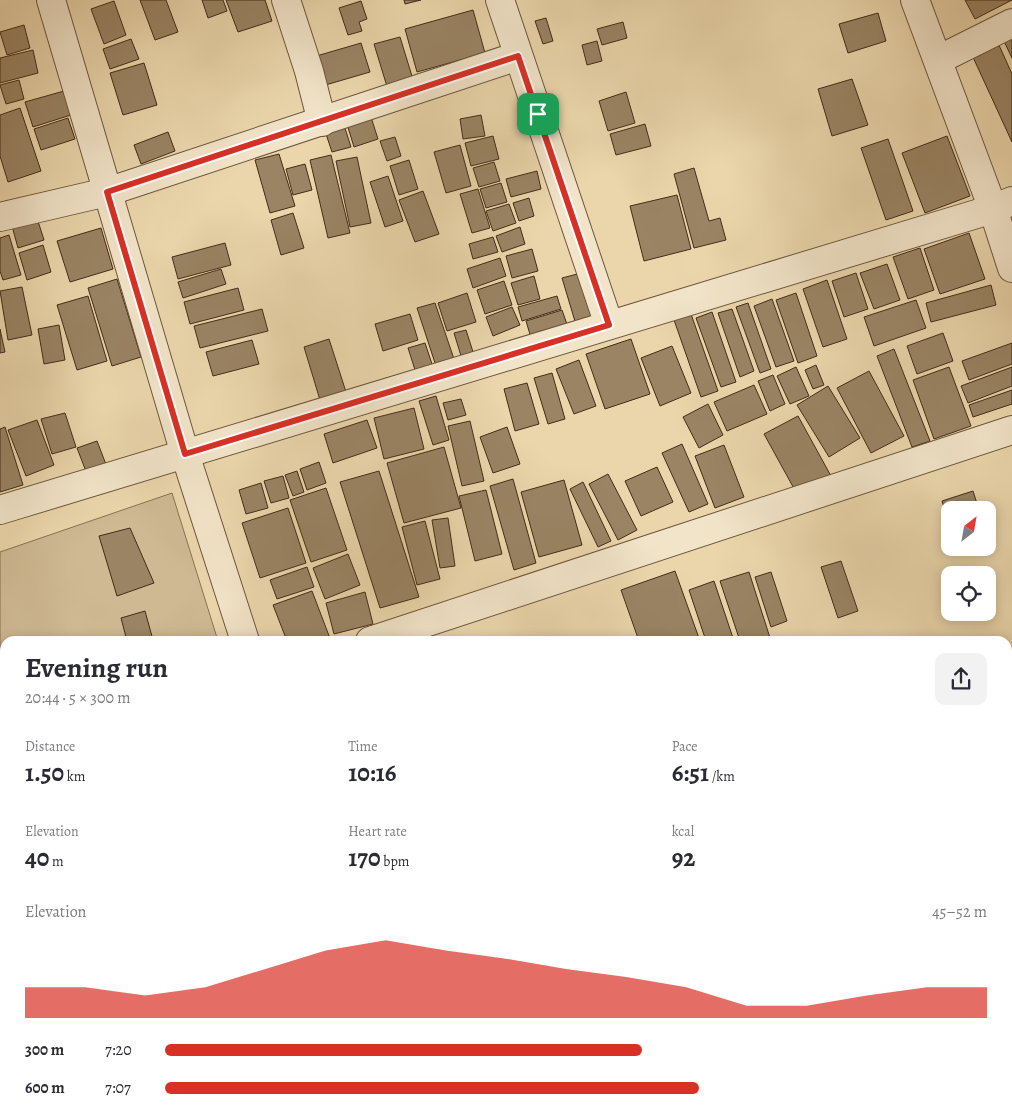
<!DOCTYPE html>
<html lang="en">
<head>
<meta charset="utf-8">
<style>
  :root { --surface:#fff; --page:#f2f2f3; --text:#2b2b33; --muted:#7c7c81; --accent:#d93025 }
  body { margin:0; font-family:Alegreya,serif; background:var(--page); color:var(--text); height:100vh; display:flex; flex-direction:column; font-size:19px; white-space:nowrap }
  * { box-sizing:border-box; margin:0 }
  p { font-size:16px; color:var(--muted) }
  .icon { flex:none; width:28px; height:28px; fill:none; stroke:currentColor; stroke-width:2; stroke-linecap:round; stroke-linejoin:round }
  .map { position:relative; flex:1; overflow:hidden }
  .panel { position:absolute; left:0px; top:636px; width:1012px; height:481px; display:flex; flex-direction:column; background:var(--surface); border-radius:15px 15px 0 0; box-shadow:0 2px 12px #0003 }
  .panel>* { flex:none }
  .needle { width:32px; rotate:31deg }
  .tools { position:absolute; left:941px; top:501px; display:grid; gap:10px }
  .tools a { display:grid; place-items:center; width:55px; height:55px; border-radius:10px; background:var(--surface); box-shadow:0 2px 12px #0003; font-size:25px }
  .pin { position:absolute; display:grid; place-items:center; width:42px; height:42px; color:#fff; margin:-21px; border-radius:10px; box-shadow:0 2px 8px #0006 }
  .round { display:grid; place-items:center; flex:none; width:52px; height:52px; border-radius:10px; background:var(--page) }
  .summary { display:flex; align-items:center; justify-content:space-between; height:85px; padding:0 25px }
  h1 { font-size:28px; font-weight:700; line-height:38px }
  .figures { display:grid; grid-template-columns:repeat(3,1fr); gap:8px; height:85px; padding:5px 25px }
  .figures div { display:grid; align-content:center }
  .figures b { font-size:25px; font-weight:700 }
  .figures small { font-size:14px; font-weight:400 }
  .figures p { font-size:14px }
  .chart { height:140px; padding:10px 25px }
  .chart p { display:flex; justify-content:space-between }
  .chart svg { width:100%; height:90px; margin-top:5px; fill:var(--accent); opacity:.7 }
  ul { padding:0 25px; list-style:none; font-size:16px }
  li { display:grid; grid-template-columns:80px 60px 1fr; align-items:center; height:38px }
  li i { height:12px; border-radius:6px; background:var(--accent) }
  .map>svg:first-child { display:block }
  .green { fill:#ceb993; stroke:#887255 }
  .building { fill:#9a8464; stroke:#432c17 }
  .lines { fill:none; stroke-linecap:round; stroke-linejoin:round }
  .minor-casing { stroke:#6d563c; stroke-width:30 }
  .minor { stroke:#f2e4c9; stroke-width:28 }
  .route-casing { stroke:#fff; stroke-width:10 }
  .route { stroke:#d93025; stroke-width:6 }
</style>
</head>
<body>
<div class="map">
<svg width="1012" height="1117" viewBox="0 0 1012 1117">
  <rect width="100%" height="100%" fill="#ebd6ac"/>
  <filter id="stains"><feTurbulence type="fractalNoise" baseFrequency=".004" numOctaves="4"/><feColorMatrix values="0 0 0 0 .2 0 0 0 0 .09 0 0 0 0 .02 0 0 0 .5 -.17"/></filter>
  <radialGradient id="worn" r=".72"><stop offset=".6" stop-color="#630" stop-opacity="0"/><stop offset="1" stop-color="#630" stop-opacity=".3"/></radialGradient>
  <polygon class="green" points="172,493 218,641 5,641 5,1112 365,1112 367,1117 0,1117 0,552"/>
  <g class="building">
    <polygon points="140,0 166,0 178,32 155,40"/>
    <polygon points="202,0 223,0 227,11 208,18"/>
    <polygon points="226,0 265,0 272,21 238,32"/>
    <polygon points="404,0 421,0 405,4"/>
    <polygon points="965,0 1012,0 975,19"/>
    <polygon points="114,1 126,35 104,44 91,9"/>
    <polygon points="361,1 367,19 359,22 362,31 348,35 339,8"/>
    <polygon points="473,10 485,53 417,72 405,29"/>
    <polygon points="878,13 886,41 848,53 839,24"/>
    <polygon points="546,18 553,41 543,44 535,21"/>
    <polygon points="623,22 627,38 602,45 597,29"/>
    <polygon points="24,25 30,48 7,55 0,32"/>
    <polygon points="1012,32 1012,58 1002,37"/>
    <polygon points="400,37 415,86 389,93 374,44"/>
    <polygon points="131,39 139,59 110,69 103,49"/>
    <polygon points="597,41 602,61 587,65 582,45"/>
    <polygon points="361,43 370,72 322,86 313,57"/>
    <polygon points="998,43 1012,74 1012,142 972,55"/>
    <polygon points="33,50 38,73 0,83 0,58"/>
    <polygon points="144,63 157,105 123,115 110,73"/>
    <polygon points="852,79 868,125 832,136 818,89"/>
    <polygon points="19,80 24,99 6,104 0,85"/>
    <polygon points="64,91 71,115 33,127 25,102"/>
    <polygon points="626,92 635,123 608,131 599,101"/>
    <polygon points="20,108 41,171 8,182 0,156 0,115"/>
    <polygon points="370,114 378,139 354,147 346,121"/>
    <polygon points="481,115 485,136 463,139 460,119"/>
    <polygon points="68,118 75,139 41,150 34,129"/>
    <polygon points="343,122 351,147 332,152 324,128"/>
    <polygon points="645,124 651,146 616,155 610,134"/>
    <polygon points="168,132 175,151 141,164 134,145"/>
    <polygon points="493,136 499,159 471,166 465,143"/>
    <polygon points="947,136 970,196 925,213 902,153"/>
    <polygon points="395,137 401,156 387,161 380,141"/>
    <polygon points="888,139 913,211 886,220 861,148"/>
    <polygon points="460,145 471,186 446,193 434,152"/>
    <polygon points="279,154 295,206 270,213 255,160"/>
    <polygon points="331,155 350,233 328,238 310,160"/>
    <polygon points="357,157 371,223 350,227 336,161"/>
    <polygon points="409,160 418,189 399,195 390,166"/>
    <polygon points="494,162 500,181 479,187 473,168"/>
    <polygon points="305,164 312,190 293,195 286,169"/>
    <polygon points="694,168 709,221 720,218 726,240 694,248 674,174"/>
    <polygon points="537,171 541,189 511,197 506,179"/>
    <polygon points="388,176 403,221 385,227 370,182"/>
    <polygon points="501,183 507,202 486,208 480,189"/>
    <polygon points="478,189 490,228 472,233 460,194"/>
    <polygon points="423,191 439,234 415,242 399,200"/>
    <polygon points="677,195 691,249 644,261 630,206"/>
    <polygon points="529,198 534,216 519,221 513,203"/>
    <polygon points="509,204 516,223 493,231 486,211"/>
    <polygon points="293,213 304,248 281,255 271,220"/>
    <polygon points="37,218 44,240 18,248 12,226"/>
    <polygon points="520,227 525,244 502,252 496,236"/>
    <polygon points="101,228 113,269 70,282 57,241"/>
    <polygon points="969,233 985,279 940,294 924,249"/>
    <polygon points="9,235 21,275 3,280 0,271 0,238"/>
    <polygon points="493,237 498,252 473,259 469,244"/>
    <polygon points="225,243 231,265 178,279 172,257"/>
    <polygon points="43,245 51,272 27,280 19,253"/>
    <polygon points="920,248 934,290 908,299 893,257"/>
    <polygon points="532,249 538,271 512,278 506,256"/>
    <polygon points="500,258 506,276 473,288 467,269"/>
    <polygon points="887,264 900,300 874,309 860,273"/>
    <polygon points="221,269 226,284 183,298 178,282"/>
    <polygon points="589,271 603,320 577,328 562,278"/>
    <polygon points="856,273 868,309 844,317 832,281"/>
    <polygon points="534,276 540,299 518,305 511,283"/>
    <polygon points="117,279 141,357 112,366 88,288"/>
    <polygon points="827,280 847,339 823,347 803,289"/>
    <polygon points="504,281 512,305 485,314 477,290"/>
    <polygon points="991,285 996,305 931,322 926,303"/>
    <polygon points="22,287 32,335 8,340 0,291"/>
    <polygon points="238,288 244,310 190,324 184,302"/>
    <polygon points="467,293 476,322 447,331 438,303"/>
    <polygon points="796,293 817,356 798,363 776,300"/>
    <polygon points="88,296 107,361 77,370 57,305"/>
    <polygon points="557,296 561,309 522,321 518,307"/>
    <polygon points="772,299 794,361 776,367 754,306"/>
    <polygon points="916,300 926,328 874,346 864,317"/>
    <polygon points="435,303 455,362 437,369 417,308"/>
    <polygon points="748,303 771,369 760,373 736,307"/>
    <polygon points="512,307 520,325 493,336 486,317"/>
    <polygon points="262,309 268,331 200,348 194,326"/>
    <polygon points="732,309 754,371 740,377 718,313"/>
    <polygon points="562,310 569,330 532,341 526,321"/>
    <polygon points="712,312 736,382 721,387 696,318"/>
    <polygon points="410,314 418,340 383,351 375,324"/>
    <polygon points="691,314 718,391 701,397 674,320"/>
    <polygon points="59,325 65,360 44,364 38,329"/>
    <polygon points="0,329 5,352 0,353"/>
    <polygon points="466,330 474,355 462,359 454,333"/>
    <polygon points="943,333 953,361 917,374 907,346"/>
    <polygon points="329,339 346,392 320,400 304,347"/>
    <polygon points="631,339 650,394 605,409 586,354"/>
    <polygon points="252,340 259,364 213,376 206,352"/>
    <polygon points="425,343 433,367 416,373 408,348"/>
    <polygon points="1012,343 1012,364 969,380 962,361"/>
    <polygon points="672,346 691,393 660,406 641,358"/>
    <polygon points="894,349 930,441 912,447 877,356"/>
    <polygon points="579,360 596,406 574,414 556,369"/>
    <polygon points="816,365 824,385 813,389 805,370"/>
    <polygon points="796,367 809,396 790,404 777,376"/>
    <polygon points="949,367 971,426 934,439 913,380"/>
    <polygon points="1012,367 1012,386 968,403 961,386"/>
    <polygon points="869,371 904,436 871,453 837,388"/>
    <polygon points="552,373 565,419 548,424 534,378"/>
    <polygon points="773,375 785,404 770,411 758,381"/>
    <polygon points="527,383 539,424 515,431 504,389"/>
    <polygon points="754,385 767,414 727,431 714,402"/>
    <polygon points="828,386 860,438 829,457 797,405"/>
    <polygon points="1012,390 1012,404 973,417 969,405"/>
    <polygon points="436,396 449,440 433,445 419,401"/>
    <polygon points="461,399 466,415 448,420 443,403"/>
    <polygon points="708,404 723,435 699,448 683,417"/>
    <polygon points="414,408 424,449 384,459 374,418"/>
    <polygon points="65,413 76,447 52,454 41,419"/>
    <polygon points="798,416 831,476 797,494 764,434"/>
    <polygon points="37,420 54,465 26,476 8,430"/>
    <polygon points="367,420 377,448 333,463 324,434"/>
    <polygon points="470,421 484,481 462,486 448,426"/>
    <polygon points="5,427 23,485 0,492 0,429"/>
    <polygon points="507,427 520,464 493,473 480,437"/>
    <polygon points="97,441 107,467 87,474 77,448"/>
    <polygon points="682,444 708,504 689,512 662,453"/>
    <polygon points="724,445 744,497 715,508 695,456"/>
    <polygon points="444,447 461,508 404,523 387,463"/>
    <polygon points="319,462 326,483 307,490 300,469"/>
    <polygon points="657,467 673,502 641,516 625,481"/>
    <polygon points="297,471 304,492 293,496 285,475"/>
    <polygon points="379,471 419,597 380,608 340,482"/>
    <polygon points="608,474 637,530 618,540 589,484"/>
    <polygon points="283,476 289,498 271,503 264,481"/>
    <polygon points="513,479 536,563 514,570 490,486"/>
    <polygon points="564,480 582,545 539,557 521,492"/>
    <polygon points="583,482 611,541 598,547 570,489"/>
    <polygon points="261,483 268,508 246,514 239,490"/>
    <polygon points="326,488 347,550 311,562 290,500"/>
    <polygon points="486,490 502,554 475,561 459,496"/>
    <polygon points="973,491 979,510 950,510 950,526 942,501"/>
    <polygon points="288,508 306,563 260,578 242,523"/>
    <polygon points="448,518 455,566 440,568 432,520"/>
    <polygon points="425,521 440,579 417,585 402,527"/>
    <polygon points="130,528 154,583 117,596 99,536"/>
    <polygon points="957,548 977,548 959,553"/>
    <polygon points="348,554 360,585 325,599 313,568"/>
    <polygon points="841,561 858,611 838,618 821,567"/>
    <polygon points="307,567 314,587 277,599 270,580"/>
    <polygon points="675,571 700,641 639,641 621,590"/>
    <polygon points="749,572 771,641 740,641 720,581"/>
    <polygon points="771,572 787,621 771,627 755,577"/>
    <polygon points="714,581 734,641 706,641 689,590"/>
    <polygon points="312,591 331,641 287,641 273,605"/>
    <polygon points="365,592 373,624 334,634 326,603"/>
    <polygon points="145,611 153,640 127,641 121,618"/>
    <polygon points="1010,1058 1012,1117 964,1117 963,1112 1008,1112 1008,1059"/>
    <polygon points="284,1112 341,1112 342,1117 286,1117"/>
    <polygon points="435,1112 467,1112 452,1117 437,1117"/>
    <polygon points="530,1112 553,1112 555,1117 531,1117"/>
    <polygon points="930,1112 933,1117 916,1117"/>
  </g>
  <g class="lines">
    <g class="minor-casing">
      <g id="minor">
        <polyline points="51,0 185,454 245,641"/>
        <polyline points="286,0 309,71 322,122"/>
        <polyline points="500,0 609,325"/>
        <polyline points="915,0 993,209 1012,268"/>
        <polyline points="938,60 1012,23"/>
        <polyline points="0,217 107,192 518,56"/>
        <polyline points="0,510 993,209 1012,201"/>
        <polyline points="370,641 1012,430"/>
        <polyline points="1008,800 1012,798"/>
        <polyline points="389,1112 390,1117"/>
      </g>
    </g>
    <use href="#minor" class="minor"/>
  </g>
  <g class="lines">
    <g class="route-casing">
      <polygon id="route" points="518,56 609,325 185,454 107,192"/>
    </g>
    <use href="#route" class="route"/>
  </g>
  <rect width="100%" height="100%" filter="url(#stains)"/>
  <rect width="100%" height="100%" fill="url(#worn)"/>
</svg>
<div class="tools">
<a><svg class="needle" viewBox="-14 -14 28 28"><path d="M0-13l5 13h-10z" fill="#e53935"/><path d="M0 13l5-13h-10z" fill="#7c7c81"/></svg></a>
<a><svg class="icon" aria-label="locate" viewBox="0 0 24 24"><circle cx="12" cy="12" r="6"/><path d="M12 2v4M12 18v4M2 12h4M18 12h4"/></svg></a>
</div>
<div class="pin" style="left:538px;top:114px;background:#1e9e55"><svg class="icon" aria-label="arrive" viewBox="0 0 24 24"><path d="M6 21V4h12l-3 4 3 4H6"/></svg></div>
<section class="panel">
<div class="summary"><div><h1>Evening run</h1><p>20:44 · 5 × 300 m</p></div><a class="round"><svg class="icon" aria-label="share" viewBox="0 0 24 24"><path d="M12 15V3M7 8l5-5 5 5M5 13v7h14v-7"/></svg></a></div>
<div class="figures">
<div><p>Distance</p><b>1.50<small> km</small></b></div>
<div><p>Time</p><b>10:16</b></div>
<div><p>Pace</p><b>6:51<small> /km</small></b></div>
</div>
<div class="figures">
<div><p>Elevation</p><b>40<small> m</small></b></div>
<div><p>Heart rate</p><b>170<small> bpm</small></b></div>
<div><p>kcal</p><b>92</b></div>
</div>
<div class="chart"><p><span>Elevation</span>45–52 m</p>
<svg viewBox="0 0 160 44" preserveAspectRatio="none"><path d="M0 44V29L10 29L20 33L30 29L40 20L50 11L60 6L70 11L80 15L90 20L100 24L110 29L120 38L130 38L140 33L150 29L160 29V44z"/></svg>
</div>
<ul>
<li><b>300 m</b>7:20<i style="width:58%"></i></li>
<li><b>600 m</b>7:07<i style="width:65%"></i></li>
</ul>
</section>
</div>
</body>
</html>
